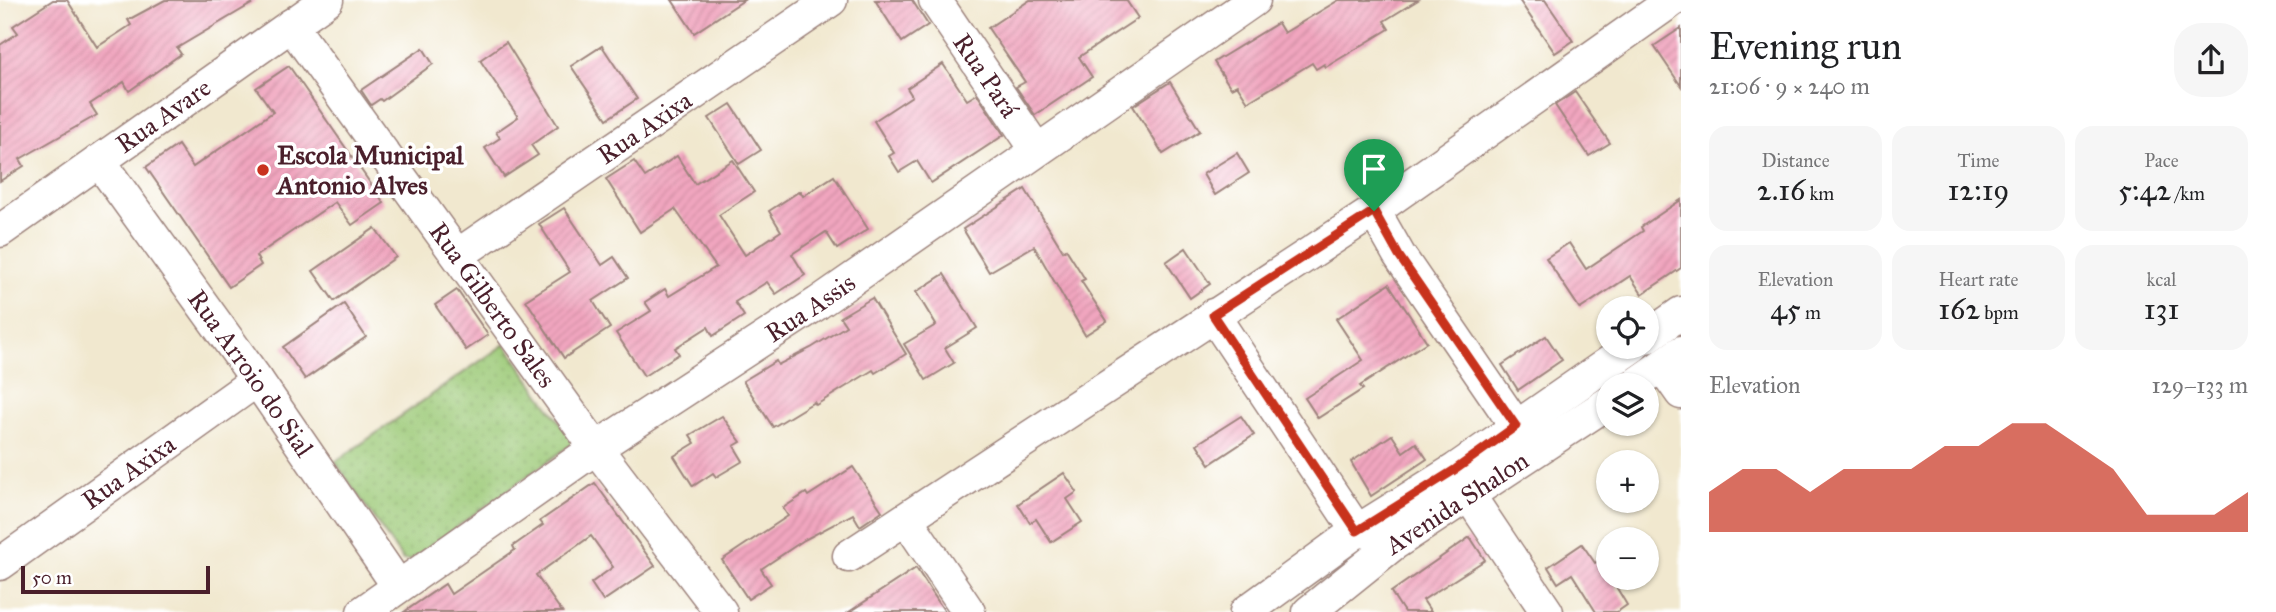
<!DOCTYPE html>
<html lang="en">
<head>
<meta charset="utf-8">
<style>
  :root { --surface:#fff; --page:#f6f6f6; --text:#202124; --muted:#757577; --accent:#c8321e }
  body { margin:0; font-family:"IM FELL Great Primer",serif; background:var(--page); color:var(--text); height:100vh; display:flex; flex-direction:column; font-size:26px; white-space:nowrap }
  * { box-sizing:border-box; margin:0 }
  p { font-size:23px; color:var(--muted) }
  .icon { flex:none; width:38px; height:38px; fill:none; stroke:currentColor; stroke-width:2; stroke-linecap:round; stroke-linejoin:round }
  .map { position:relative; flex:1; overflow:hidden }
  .drawer { display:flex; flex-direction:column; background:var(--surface); width:595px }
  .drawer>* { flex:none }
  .fabs { position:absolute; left:1596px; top:296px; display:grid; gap:14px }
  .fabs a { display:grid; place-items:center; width:63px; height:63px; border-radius:50%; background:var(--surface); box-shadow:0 2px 5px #0004; font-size:35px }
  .scale { position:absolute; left:21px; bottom:18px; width:189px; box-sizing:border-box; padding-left:7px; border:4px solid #4a1f2b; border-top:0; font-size:19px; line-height:24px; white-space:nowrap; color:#4a1f2b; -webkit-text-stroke:5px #fff; paint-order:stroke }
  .pin { position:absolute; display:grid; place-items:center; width:60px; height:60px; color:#fff; margin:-72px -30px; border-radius:50% 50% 50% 0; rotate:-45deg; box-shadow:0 0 7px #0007 }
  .pin .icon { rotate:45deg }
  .round { display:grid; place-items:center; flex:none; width:74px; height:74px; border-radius:28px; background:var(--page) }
  .head { display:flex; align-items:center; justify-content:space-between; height:119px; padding:0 28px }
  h1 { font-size:38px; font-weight:600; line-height:52px }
  .metrics { display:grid; grid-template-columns:repeat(3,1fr); gap:10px; height:119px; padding:7px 28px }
  .metrics div { display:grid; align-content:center; border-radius:18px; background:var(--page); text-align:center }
  .metrics b { font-size:30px; font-weight:600 }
  .metrics small { font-size:19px; font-weight:400 }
  .metrics p { font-size:19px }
  .chart { height:196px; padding:14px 28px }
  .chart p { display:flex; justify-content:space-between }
  .chart svg { width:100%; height:126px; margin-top:7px; fill:var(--accent); opacity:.7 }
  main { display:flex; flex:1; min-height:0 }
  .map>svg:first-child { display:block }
  .grass { fill:url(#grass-dots); stroke:#747452; stroke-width:2 }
  .building { fill:url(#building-hatch) }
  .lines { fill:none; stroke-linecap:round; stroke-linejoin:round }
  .minor-casing { stroke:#9e847d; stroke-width:35 }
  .minor { stroke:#fff; stroke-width:32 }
  .route-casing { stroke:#fff; stroke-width:14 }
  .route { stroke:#c8321e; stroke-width:9 }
  .poi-dot { fill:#c8321e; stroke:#fff; stroke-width:2.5 }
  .labels { text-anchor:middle; stroke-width:7; stroke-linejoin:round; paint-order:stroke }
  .street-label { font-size:26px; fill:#4a1f2b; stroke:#fff }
  .poi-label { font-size:26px; font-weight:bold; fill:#4a1f2b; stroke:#fff; text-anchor:start }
</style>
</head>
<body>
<main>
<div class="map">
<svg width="1681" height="612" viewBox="0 0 1681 612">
  <defs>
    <pattern id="grass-dots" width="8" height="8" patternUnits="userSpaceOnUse" patternTransform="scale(1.75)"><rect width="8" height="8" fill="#9dca78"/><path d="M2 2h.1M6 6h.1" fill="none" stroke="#89ad68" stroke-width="1.8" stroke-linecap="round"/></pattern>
    <pattern id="building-hatch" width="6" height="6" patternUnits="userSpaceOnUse" patternTransform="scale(1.75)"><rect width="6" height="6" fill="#f1a6bf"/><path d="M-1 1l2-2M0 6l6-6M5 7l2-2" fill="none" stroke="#d08ea4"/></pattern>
  </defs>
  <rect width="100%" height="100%" fill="#fff"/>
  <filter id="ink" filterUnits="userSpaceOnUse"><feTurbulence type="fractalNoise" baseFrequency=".0143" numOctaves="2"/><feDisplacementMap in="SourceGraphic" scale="14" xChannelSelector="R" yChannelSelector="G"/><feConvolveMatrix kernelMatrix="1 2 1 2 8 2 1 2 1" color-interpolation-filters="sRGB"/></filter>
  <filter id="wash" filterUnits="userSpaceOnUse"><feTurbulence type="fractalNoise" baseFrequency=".00686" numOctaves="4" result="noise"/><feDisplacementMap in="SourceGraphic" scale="28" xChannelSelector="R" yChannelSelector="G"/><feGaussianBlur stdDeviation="1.57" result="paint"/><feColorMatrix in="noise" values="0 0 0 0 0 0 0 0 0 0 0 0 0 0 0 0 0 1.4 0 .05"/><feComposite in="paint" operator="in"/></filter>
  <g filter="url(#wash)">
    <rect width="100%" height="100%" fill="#f1e8cf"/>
    <polygon class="grass" points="505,344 570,437 572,444 411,560 403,560 335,462"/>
    <g id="blocks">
      <g class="building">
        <polygon points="53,0 67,0 97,47 131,25 128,20 165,0 258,0 177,48 181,54 129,91 124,82 90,104 97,115 20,159 24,166 0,181 0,45 18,33 13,26"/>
        <polygon points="672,0 744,0 694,33"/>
        <polygon points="875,0 912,0 928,25 902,42"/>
        <polygon points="1030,0 1126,0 1138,18 1079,57 1092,77 1035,115 1016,87 1025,82 988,28"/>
        <polygon points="1339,0 1418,0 1384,21 1389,29 1326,67 1324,64 1316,69 1312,63 1248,102 1237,85 1231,88 1214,62 1278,23 1284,33"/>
        <polygon points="1519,0 1545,0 1573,41 1555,53"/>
        <polygon points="1681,28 1681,86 1654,46"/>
        <polygon points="506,42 558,126 531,145 538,155 504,177 485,148 500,138 496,132 518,117 480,60"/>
        <polygon points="602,46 637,99 607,119 571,66"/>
        <polygon points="423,48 433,64 382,101 380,99 371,105 361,90"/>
        <polygon points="943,64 967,100 977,94 1004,135 931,183 917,161 899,172 889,156 894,153 874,121 912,96 907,88"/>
        <polygon points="289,66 384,203 352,225 335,202 256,256 261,265 229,287 146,167 178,145 193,167 273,112 256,88"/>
        <polygon points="1170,82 1200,131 1163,154 1133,106"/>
        <polygon points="1575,92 1610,143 1589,156 1555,105"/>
        <polygon points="731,104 761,150 739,164 709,118"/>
        <polygon points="1237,153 1249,173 1215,195 1203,174"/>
        <polygon points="677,156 695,184 733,160 754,192 719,215 745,255 781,231 769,211 800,191 803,196 834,176 868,229 837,249 826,232 792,254 805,275 776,294 767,282 735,302 744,316 713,336 708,327 675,348 679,354 644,376 616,333 651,311 645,302 665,289 669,296 716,267 675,209 640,232 606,179 634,161 645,177"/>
        <polygon points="1025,189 1063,251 1066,249 1085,279 1081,281 1107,321 1085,335 1034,246 989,272 963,229"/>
        <polygon points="1681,200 1681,268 1642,294 1630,276 1580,309 1546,258 1569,243 1586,269 1643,231 1641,227"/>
        <polygon points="564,208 602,265 614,257 628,278 593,301 610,328 564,358 526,300 570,272 539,224"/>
        <polygon points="375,228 396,257 334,301 313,271"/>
        <polygon points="1186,248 1210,284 1190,298 1166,262"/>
        <polygon points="944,274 977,328 945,348 954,363 926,380 904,344 936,325 916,292"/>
        <polygon points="1389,284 1427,342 1360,386 1363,389 1318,418 1305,398 1363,360 1336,319"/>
        <polygon points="457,290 488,335 466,350 435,305"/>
        <polygon points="872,298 906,354 875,373 873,370 816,405 814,402 773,427 743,381 776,361 778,365 811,348 846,326 840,317"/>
        <polygon points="344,304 366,337 305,379 283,347"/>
        <polygon points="1546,336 1562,360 1518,390 1502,365"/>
        <polygon points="722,416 741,442 734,446 743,461 716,477 713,473 693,486 674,456 695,443 690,435"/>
        <polygon points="1241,416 1254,435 1210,464 1197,444"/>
        <polygon points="1392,435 1403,452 1416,443 1427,459 1371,496 1351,462"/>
        <polygon points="853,467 882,511 860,526 853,514 804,540 761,569 771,584 748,599 722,560 788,516 783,508 806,493 808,496"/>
        <polygon points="1064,473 1077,492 1067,499 1082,522 1051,542 1036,519 1030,523 1018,504"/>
        <polygon points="595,483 655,566 603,601 591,583 613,567 591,536 536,575 562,612 404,612 445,584 451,594 515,550 513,546 543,525 540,521"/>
        <polygon points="1470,537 1485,560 1423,600 1431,612 1404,612 1391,592"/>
        <polygon points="1582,544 1595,563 1603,558 1608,566 1608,578 1615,578 1619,583 1615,585 1627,605 1617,612 1596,612 1572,574 1558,583 1548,567"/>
        <polygon points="916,568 945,612 849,612"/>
      </g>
    </g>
  </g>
  <g filter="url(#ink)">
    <use href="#blocks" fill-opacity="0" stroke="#9e847d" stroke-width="2"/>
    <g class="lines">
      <g class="minor-casing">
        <g id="minor">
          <path id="s1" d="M935,0L1036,149"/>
          <path id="s2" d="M291,25L596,448L721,612"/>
          <path id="s3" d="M99,161L257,380L398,586"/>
          <polyline points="1374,211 1399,255 1516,426"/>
          <path id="s4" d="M0,231L327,0"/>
          <path id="s5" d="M458,255L831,0"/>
          <polyline points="1213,315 1357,531 1376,532"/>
          <polyline points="1647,337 1681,313"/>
          <polyline points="1662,366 1681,393"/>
          <polyline points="1634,385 1681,352"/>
          <polyline points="1470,497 1547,612"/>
          <polyline points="907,520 969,612"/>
          <polyline points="849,556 1374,211 1673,0"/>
          <path id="s6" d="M0,564L257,380"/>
          <path id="s7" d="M363,612L596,448L818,303L1254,0"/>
          <polyline points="1246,612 1357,531 1456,469 1633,346"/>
          <path id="s8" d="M1309,612L1391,546L1608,403"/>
        </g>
      </g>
      <use href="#minor" class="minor"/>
    </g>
  </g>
  <g class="lines" filter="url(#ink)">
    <g class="route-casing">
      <polygon id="route" points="1374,211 1399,256 1516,426 1456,469 1357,531 1213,315"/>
    </g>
    <use href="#route" class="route"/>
  </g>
  <circle class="poi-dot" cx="263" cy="170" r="7"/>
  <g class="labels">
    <g class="street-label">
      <text dy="9" stroke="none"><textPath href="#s1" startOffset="91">Rua Pará</textPath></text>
      <text dy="9" stroke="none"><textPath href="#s4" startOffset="200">Rua Avare</textPath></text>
      <text dy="9" stroke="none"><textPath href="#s5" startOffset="226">Rua Axixa</textPath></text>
      <text dy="9" stroke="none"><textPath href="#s2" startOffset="345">Rua Gilberto Sales</textPath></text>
      <text dy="9" stroke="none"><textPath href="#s7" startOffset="541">Rua Assis</textPath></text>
      <text dy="9" stroke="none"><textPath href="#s3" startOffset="261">Rua Arroio do Sial</textPath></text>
      <text dy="9" stroke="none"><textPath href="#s6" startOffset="158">Rua Axixa</textPath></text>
      <text dy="9" stroke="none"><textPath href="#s8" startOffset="184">Avenida Shalon</textPath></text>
    </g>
    <g class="poi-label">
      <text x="277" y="164">Escola Municipal<tspan x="277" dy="30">Antonio Alves</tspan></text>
    </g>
  </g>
</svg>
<div class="fabs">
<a><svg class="icon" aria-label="locate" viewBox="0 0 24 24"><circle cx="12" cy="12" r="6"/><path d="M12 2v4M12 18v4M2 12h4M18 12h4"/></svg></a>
<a><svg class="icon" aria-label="layers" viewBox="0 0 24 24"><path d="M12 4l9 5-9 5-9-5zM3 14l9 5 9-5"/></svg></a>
<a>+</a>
<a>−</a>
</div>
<div class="scale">50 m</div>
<div class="pin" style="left:1374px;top:211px;background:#1e9e55"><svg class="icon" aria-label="arrive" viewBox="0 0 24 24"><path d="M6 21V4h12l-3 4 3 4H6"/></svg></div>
</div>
<section class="drawer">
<div class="head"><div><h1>Evening run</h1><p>21:06 · 9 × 240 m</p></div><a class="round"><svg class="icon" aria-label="share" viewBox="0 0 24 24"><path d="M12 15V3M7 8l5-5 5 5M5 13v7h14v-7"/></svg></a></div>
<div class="metrics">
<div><p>Distance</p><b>2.16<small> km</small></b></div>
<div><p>Time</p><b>12:19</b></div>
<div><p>Pace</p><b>5:42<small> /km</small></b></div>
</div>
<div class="metrics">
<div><p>Elevation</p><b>45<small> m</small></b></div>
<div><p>Heart rate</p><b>162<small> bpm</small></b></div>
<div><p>kcal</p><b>131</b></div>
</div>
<div class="chart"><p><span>Elevation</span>129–133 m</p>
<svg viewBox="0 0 160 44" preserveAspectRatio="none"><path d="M0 44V30L10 22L20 22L30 30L40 22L50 22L60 22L70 14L80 14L90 6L100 6L110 14L120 22L130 38L140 38L150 38L160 30V44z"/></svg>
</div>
</section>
</main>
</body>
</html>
